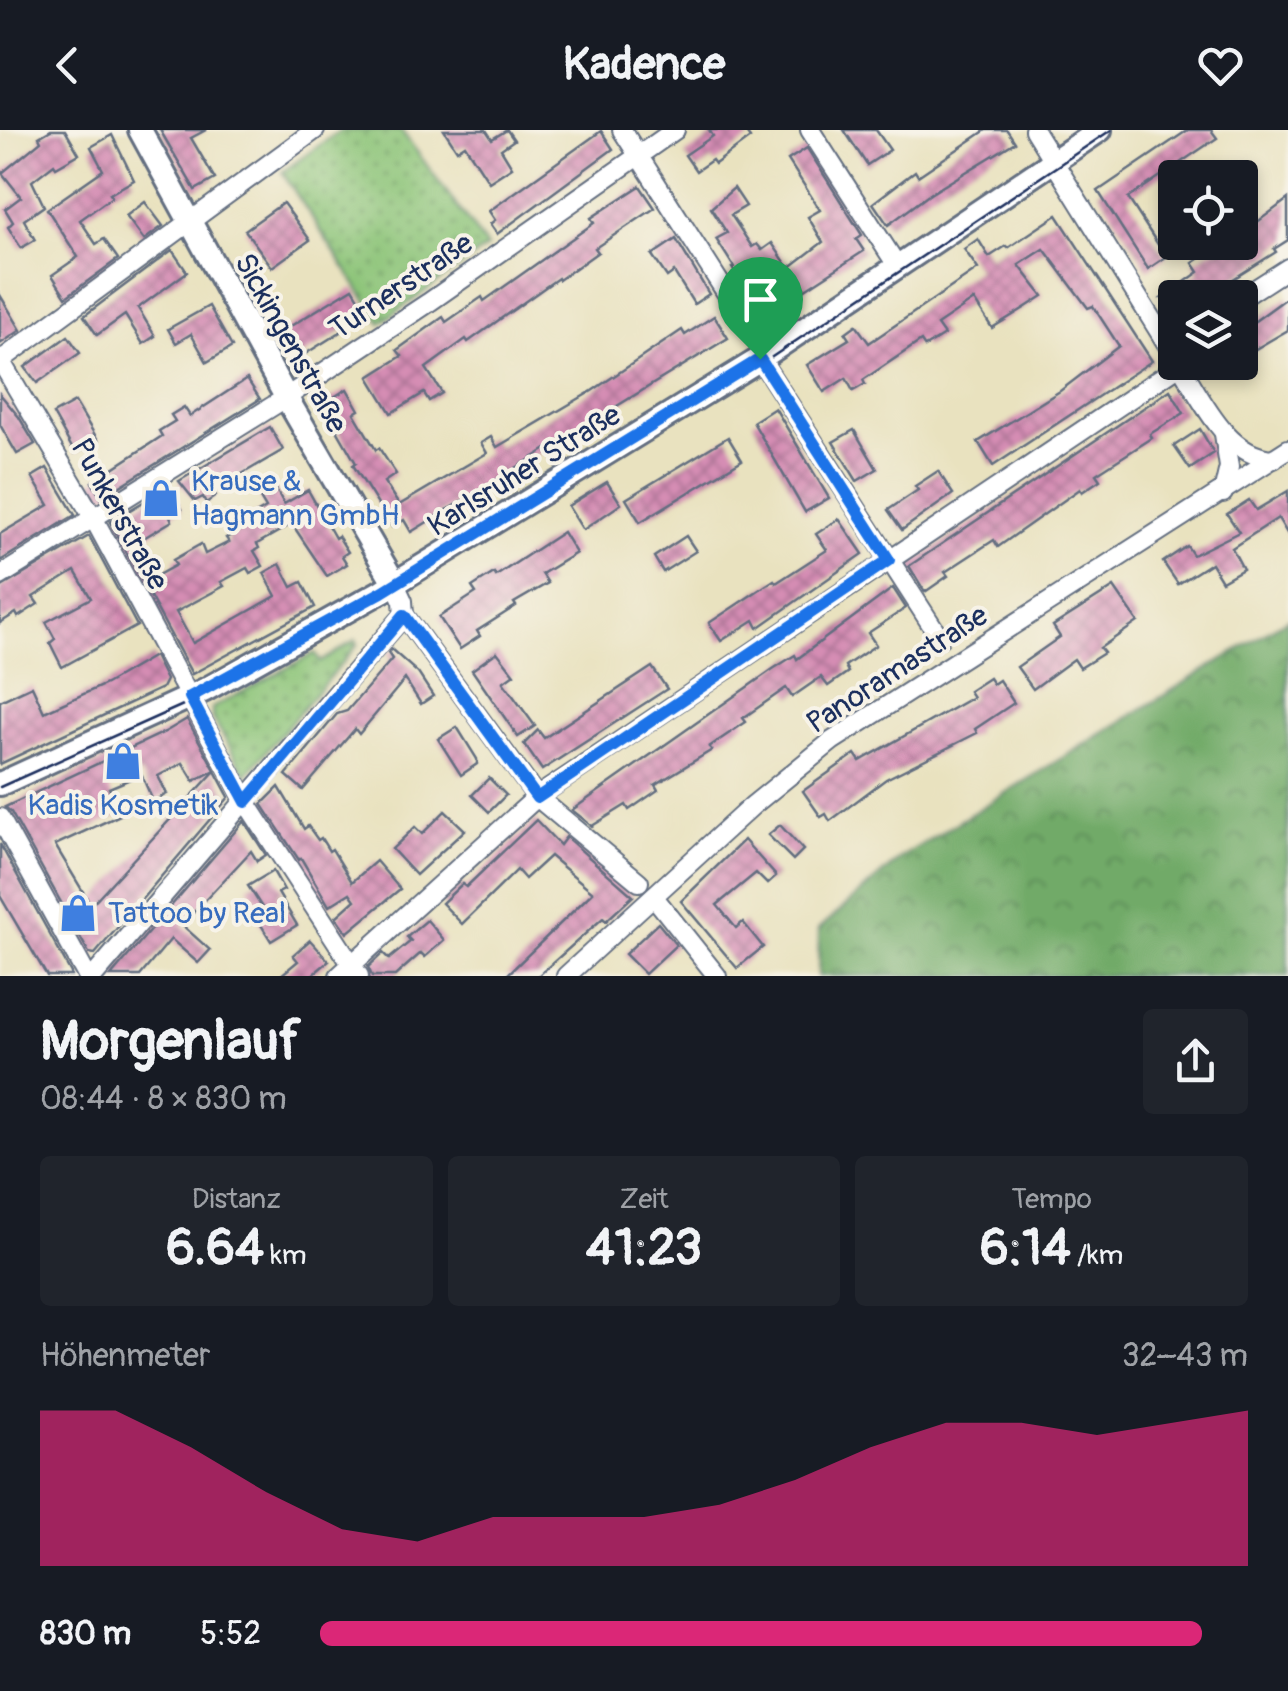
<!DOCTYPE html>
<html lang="de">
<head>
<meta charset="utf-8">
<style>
  :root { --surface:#171b24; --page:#20242c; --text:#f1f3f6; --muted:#9ea1a6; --accent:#db2777 }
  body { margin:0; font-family:Pangolin,sans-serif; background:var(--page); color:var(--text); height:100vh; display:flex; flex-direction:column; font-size:38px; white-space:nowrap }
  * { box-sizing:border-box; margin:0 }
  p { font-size:32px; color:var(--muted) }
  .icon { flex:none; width:55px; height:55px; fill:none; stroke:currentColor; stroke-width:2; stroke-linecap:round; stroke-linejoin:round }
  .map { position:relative; height:846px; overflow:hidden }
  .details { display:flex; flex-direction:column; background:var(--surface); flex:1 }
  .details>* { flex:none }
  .controls { position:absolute; left:1158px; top:30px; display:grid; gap:20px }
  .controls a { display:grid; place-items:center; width:100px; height:100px; border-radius:10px; background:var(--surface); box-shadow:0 5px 15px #0003; font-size:50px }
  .pin { position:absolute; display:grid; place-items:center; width:85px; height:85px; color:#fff; margin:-102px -42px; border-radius:50% 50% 50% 0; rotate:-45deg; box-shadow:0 0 10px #0007 }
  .pin .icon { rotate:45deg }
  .round { display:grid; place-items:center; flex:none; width:105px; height:105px; border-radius:10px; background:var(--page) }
  .headline { display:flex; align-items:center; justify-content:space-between; height:170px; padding:0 40px }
  h1 { font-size:55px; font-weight:700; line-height:75px }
  .metrics { display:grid; grid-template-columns:repeat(3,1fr); gap:15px; height:170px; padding:10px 40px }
  .metrics div { display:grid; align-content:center; border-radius:10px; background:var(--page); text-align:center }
  .metrics b { font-size:50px; font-weight:700 }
  .metrics small { font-size:28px; font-weight:400 }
  .metrics p { font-size:28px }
  .chart { height:280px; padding:20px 40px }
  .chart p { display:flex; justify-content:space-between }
  .chart svg { width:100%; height:180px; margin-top:10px; fill:var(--accent); opacity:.7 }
  ul { padding:0 40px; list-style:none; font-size:32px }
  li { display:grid; grid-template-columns:160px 120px 1fr; align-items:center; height:75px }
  li i { height:25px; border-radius:12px; background:var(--accent) }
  header { display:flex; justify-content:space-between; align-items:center; height:130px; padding:0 40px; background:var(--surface); font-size:45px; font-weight:700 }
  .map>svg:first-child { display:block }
  .forest { fill:url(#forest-crowns); stroke:#466c63; stroke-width:2.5 }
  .park { fill:url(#park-dots); stroke:#547a6b; stroke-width:2.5 }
  .building { fill:url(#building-cross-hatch) }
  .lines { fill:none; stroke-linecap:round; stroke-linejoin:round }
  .street-casing { stroke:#636e80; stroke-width:22 }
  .secondary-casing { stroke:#636e80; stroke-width:28 }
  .street { stroke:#fff; stroke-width:18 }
  .secondary { stroke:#fff; stroke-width:22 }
  .tram { stroke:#1b2f5e; stroke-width:2.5 }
  .route-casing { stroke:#fff; stroke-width:20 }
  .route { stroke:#1a73e8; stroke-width:12 }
  .labels { text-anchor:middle; stroke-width:8; stroke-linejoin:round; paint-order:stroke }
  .street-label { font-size:30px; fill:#1b2f5e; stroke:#f7f3e8 }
  .shop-label { font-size:30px; fill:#366cbe; stroke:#f7f3e8; text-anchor:start }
</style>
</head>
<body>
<header><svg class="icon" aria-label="back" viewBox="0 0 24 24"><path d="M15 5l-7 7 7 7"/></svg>Kadence<svg class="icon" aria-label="heart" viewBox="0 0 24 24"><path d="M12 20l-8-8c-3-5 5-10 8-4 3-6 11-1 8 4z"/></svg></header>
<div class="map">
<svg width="1288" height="846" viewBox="0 0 1288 846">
  <defs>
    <pattern id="forest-crowns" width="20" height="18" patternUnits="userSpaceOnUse" patternTransform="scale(2.5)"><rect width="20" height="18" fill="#71aa68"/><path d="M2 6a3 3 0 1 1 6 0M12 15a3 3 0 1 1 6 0" fill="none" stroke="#5c8b59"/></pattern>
    <pattern id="park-dots" width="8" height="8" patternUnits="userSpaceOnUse" patternTransform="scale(2.5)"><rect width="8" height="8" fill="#8cc478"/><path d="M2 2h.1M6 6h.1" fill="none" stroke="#72a066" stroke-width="1.8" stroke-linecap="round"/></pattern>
    <pattern id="building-cross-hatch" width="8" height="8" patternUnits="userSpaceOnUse" patternTransform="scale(2.5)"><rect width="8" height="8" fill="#d58db4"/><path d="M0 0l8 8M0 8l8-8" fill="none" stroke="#ac7496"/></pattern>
  </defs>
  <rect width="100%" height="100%" fill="#f7f3e8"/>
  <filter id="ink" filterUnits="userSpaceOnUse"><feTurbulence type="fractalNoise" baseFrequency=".01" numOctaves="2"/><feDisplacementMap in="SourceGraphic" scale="20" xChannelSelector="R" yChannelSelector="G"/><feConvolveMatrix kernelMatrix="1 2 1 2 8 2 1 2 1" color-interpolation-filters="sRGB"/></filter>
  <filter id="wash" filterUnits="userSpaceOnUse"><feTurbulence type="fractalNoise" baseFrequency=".0048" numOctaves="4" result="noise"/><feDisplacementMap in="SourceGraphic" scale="40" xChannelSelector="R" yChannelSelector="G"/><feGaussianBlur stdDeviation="2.25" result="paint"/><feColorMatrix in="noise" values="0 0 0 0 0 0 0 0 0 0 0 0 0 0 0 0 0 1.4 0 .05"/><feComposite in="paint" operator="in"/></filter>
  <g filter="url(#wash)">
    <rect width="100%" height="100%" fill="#e9e2bf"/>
    <polygon class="forest" points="1288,489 1288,846 818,846 819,799 903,726"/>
    <g class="park">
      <polygon points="341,0 401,0 487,117 381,193 282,42"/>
      <polygon points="356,510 358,514 246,645 212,587 212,578 315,523 320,532"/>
    </g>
    <g id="blocks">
      <g class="building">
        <polygon points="51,0 65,0 79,24 56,37 54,34 32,51 44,76 24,90 35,110 21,118 8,97 13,92 5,79 21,67 2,43 41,11 39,7"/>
        <polygon points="160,0 206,0 191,8 215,49 195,60"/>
        <polygon points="444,0 486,0 492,9 507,0 514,10 501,19 512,37 489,52 465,15 457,20"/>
        <polygon points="709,0 744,0 750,8 715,34 712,30 696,41 685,25 713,6"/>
        <polygon points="844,0 876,0 890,20 867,35"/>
        <polygon points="986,0 1007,0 1015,12 930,64 888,95 873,73 915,41 918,46"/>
        <polygon points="1188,0 1211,0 1217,8 1128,68 1166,127 1148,139 1098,61"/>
        <polygon points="601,1 613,19 497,104 490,94 495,90 489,81"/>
        <polygon points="112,5 134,50 110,64 112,67 80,90 96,114 104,109 118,129 66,167 52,145 78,127 47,79 103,40 91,17"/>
        <polygon points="807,18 862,105 856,109 864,121 776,178 756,148 744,156 732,138 734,137 716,109 727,103 711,78 734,58 746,76 731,85 752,117 757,114 762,120 772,113 789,138 823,112 808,87 820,80 788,30"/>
        <polygon points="640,56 655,78 595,118 598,122 559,150 558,148 468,212 466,209 426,238 442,263 429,271 424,263 391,283 369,247 402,226 397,220 443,187 446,192 482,167 484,171 594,93 591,88"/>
        <polygon points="1288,69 1288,110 1274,119 1276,122 1203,168 1162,168 1199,142 1193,133 1217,117 1218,120 1229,112 1240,112 1240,105"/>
        <polygon points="145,72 163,96 144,110 126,86"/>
        <polygon points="283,73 310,110 272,137 245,100"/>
        <polygon points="1057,85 1152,231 993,336 978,312 1060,261 1119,216 1093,176 1088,178 1044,119 1019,135 1043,166 1026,177 992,198 974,170 937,195 944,205 925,217 921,211 863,250 865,254 853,261 846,248 824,262 807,235 849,209 845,203 856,195 869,213 978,139 964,119 978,109 989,127 1006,116 1008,118"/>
        <polygon points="676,109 709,164 694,174 674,142 667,147 652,125"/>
        <polygon points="172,120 187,142 138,178 155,206 143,214 125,185 97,205 84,186"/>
        <polygon points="353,158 369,184 297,229 281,202"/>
        <polygon points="0,165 21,200 0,214"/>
        <polygon points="1288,167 1288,200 1240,228 1240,202"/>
        <polygon points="209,176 232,217 207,232 191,204 176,213 168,199"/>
        <polygon points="714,186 728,208 411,402 404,390 392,397 353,335 356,333 334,295 339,292 326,272 347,259 359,280 354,283 376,320 379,318 396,344 384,352 399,375 487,323 481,313 491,307 497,317 592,261 682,200 685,205"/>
        <polygon points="68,206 80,223 37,253 25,237"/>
        <polygon points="247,249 260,269 101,368 92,352 162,306 159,301 175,291 171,285 184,277 190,286"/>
        <polygon points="1170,260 1184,283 1150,304 1152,308 1096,344 1100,350 1082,362 1080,359 998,417 994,410 945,442 948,446 925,462 909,436"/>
        <polygon points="0,264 19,287 35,314 17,324 0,295"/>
        <polygon points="75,272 98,310 75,323 53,284"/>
        <polygon points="775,278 829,368 805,382 753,292"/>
        <polygon points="270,297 283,320 213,361 216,366 206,373 203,367 195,371 179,351"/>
        <polygon points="1200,299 1214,323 1190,339 1174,316"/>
        <polygon points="854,300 877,339 857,351 833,312"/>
        <polygon points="728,307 742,330 640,392 626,369"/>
        <polygon points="47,338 75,385 0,431 0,404 49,375 32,347"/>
        <polygon points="938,341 953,364 902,400 888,380 918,360 915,356"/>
        <polygon points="607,352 621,374 583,400 568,376"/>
        <polygon points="273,354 284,374 308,360 335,408 338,406 348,422 342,426 347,434 327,446 292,394 257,414 259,418 254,421 263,436 250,443 247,438 221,452 224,456 176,482 193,513 276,466 264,443 280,434 292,457 302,452 315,477 192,544 110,392 170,356 182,379 170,386 172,391 137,412 156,446 176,435 173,430 201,414 205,424 229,412 226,408 247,396 244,391 266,378 257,363"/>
        <polygon points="1288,361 1288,405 1278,388 1232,418 1243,439 1222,451 1211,433 1178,454 1163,432 1187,416 1193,425 1239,402 1227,384 1249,370 1256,380"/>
        <polygon points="839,389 863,424 758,498 754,490 721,511 709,493 774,450 776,453 827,420 816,404"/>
        <polygon points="563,402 576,423 542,444 548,453 514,473 516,476 477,501 480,506 460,519 439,487 476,463 472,457 494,443 496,446"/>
        <polygon points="89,406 137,496 62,537 50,513 55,509 46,492 91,468 75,441 33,467 38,474 18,487 16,483 0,493 0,458"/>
        <polygon points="686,406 696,421 663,442 654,427"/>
        <polygon points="1114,457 1138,492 1100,518 1104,523 1080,538 1074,529 1033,559 1017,537 1060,507 1053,496"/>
        <polygon points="893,458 906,478 868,503 876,515 845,536 848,542 828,556 821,547 792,567 786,558 743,588 746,592 709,617 712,620 655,655 658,660 629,680 626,675 592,696 572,680 773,539 795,525 797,529"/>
        <polygon points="391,519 418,543 433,566 421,574 405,549 359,604 355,599 303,660 286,645 337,584 347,581 392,529 388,523"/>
        <polygon points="497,522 514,544 503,552 535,596 518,607 472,540"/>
        <polygon points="154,526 166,550 162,558 0,634 0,571 32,556 44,582 106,554"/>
        <polygon points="652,537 667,559 542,640 524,614 538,600 544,608"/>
        <polygon points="989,548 993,554 999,550 1014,573 975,599 977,603 886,649 830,691 826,684 821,687 803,661 855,624 860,631 973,567 969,561"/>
        <polygon points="187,589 215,640 194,651 183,633 158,646 167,664 153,671 141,644 121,653 109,658 120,685 55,715 91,775 215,641 229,667 95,824 89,823 11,682 5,677 165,602"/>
        <polygon points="457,597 477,629 477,634 461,645 438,609"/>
        <polygon points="489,648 506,665 489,682 472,665"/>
        <polygon points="279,657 304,699 308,696 318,710 321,708 329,721 332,719 352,752 376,731 400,759 347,803 336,787 355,770 350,763 329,776 301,728 299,730 262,674"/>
        <polygon points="445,681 465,700 416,745 392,719 415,697 422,704"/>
        <polygon points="536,690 560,715 566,707 633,766 606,791 603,788 538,846 506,846 593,762 550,726 525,749 517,740 462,794 442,773 462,754 466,757"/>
        <polygon points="244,691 266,725 257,731 251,721 182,795 210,820 198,833 171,809 140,846 111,846"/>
        <polygon points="780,695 803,720 793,730 768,705"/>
        <polygon points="744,710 776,746 767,754 756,743 717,775 736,798 743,792 763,817 737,838 681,771"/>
        <polygon points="0,714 71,843 71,846 47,846 0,766"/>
        <polygon points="273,741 284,760 278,763 297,795 271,811 258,790 267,785 248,756"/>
        <polygon points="427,790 444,810 425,827 421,823 395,846 372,846 368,837 383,823 389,829 411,811 407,807"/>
        <polygon points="658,793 676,815 645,844 625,824"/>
        <polygon points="310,810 329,831 311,846 280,846 298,831 293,825"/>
      </g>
    </g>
  </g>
  <g filter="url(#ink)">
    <use href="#blocks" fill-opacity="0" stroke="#636e80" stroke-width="2.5"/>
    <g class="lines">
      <g class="street-casing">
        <g id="street">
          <polyline points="622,0 766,225"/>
          <polyline points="810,0 898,137"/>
          <polyline points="1034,0 1175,227"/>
          <polyline points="1240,169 1288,138"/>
          <polyline points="760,229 940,508"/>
          <polyline points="0,230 94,389 246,672 359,846"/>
          <polyline points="0,231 315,0"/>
          <path d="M1178,232C1202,269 1226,327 1274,329"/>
          <polyline points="1223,363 1229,337 1224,304"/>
          <polyline points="0,446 276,274 428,173 675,0"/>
          <polyline points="404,485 537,667 639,752"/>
          <polyline points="0,688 87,846"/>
          <polyline points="654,767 717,846"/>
          <polyline points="94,846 404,485 403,471 395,454"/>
          <polyline points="339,846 537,667 1180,235"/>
          <polyline points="566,846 752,676 832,611 1288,319"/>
        </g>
      </g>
      <g class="secondary-casing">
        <g id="secondary">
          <polyline points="140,0 286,267 395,454"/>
          <polyline points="0,654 205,560 382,461 760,229 1100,0"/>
        </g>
      </g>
      <use href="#street" class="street"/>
      <use href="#secondary" class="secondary"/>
      <polyline class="tram" points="0,657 192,571 397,458 763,233 1111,0"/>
    </g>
  </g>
  <g class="lines" filter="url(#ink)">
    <g class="route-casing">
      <polygon id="route" points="760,229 889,430 537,668 404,485 246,672 190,567 382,462"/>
    </g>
    <use href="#route" class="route"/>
  </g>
  <defs>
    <g id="shop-bare" transform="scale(3)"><path d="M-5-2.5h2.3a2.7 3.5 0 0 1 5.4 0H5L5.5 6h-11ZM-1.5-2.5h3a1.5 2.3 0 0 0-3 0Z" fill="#3f7fe0" stroke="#f7f3e8" stroke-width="2.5" paint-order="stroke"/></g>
  </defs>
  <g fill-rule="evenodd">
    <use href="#shop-bare" x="161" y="368"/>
    <use href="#shop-bare" x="123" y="631"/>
    <use href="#shop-bare" x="78" y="783"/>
  </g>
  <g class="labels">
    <g class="street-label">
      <text transform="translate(401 156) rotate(-34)" y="10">Turnerstraße</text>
      <text transform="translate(291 213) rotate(61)" y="10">Sickingenstraße</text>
      <text transform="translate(524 340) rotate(-32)" y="10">Karlsruher Straße</text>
      <text transform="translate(120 384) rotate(61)" y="10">Punkerstraße</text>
      <text transform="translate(897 539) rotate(-33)" y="10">Panoramastraße</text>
    </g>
    <g class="shop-label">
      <text x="191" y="361">Krause &amp;<tspan x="191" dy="34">Hagmann GmbH</tspan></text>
      <text x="123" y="685" text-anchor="middle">Kadis Kosmetik</text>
      <text x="108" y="793">Tattoo by Real</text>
    </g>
  </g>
</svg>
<div class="controls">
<a><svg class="icon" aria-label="locate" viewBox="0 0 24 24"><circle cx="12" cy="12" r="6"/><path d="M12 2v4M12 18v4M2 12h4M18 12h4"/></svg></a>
<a><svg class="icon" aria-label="layers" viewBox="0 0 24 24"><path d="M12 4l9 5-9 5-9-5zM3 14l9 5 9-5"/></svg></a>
</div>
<div class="pin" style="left:760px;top:229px;background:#1e9e55"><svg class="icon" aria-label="arrive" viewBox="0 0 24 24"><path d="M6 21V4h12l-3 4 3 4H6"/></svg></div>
</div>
<section class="details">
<div class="headline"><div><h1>Morgenlauf</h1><p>08:44 · 8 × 830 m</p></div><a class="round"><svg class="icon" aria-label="share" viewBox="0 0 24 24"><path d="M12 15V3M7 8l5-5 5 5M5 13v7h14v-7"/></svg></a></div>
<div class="metrics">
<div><p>Distanz</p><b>6.64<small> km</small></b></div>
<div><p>Zeit</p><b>41:23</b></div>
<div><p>Tempo</p><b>6:14<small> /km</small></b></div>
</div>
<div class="chart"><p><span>Höhenmeter</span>32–43 m</p>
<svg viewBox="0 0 160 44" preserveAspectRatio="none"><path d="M0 44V6L10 6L20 15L30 26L40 35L50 38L60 32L70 32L80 32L90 29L100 23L110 15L120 9L130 9L140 12L150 9L160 6V44z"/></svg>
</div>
<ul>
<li><b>830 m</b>5:52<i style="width:95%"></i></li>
</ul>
</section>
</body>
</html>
